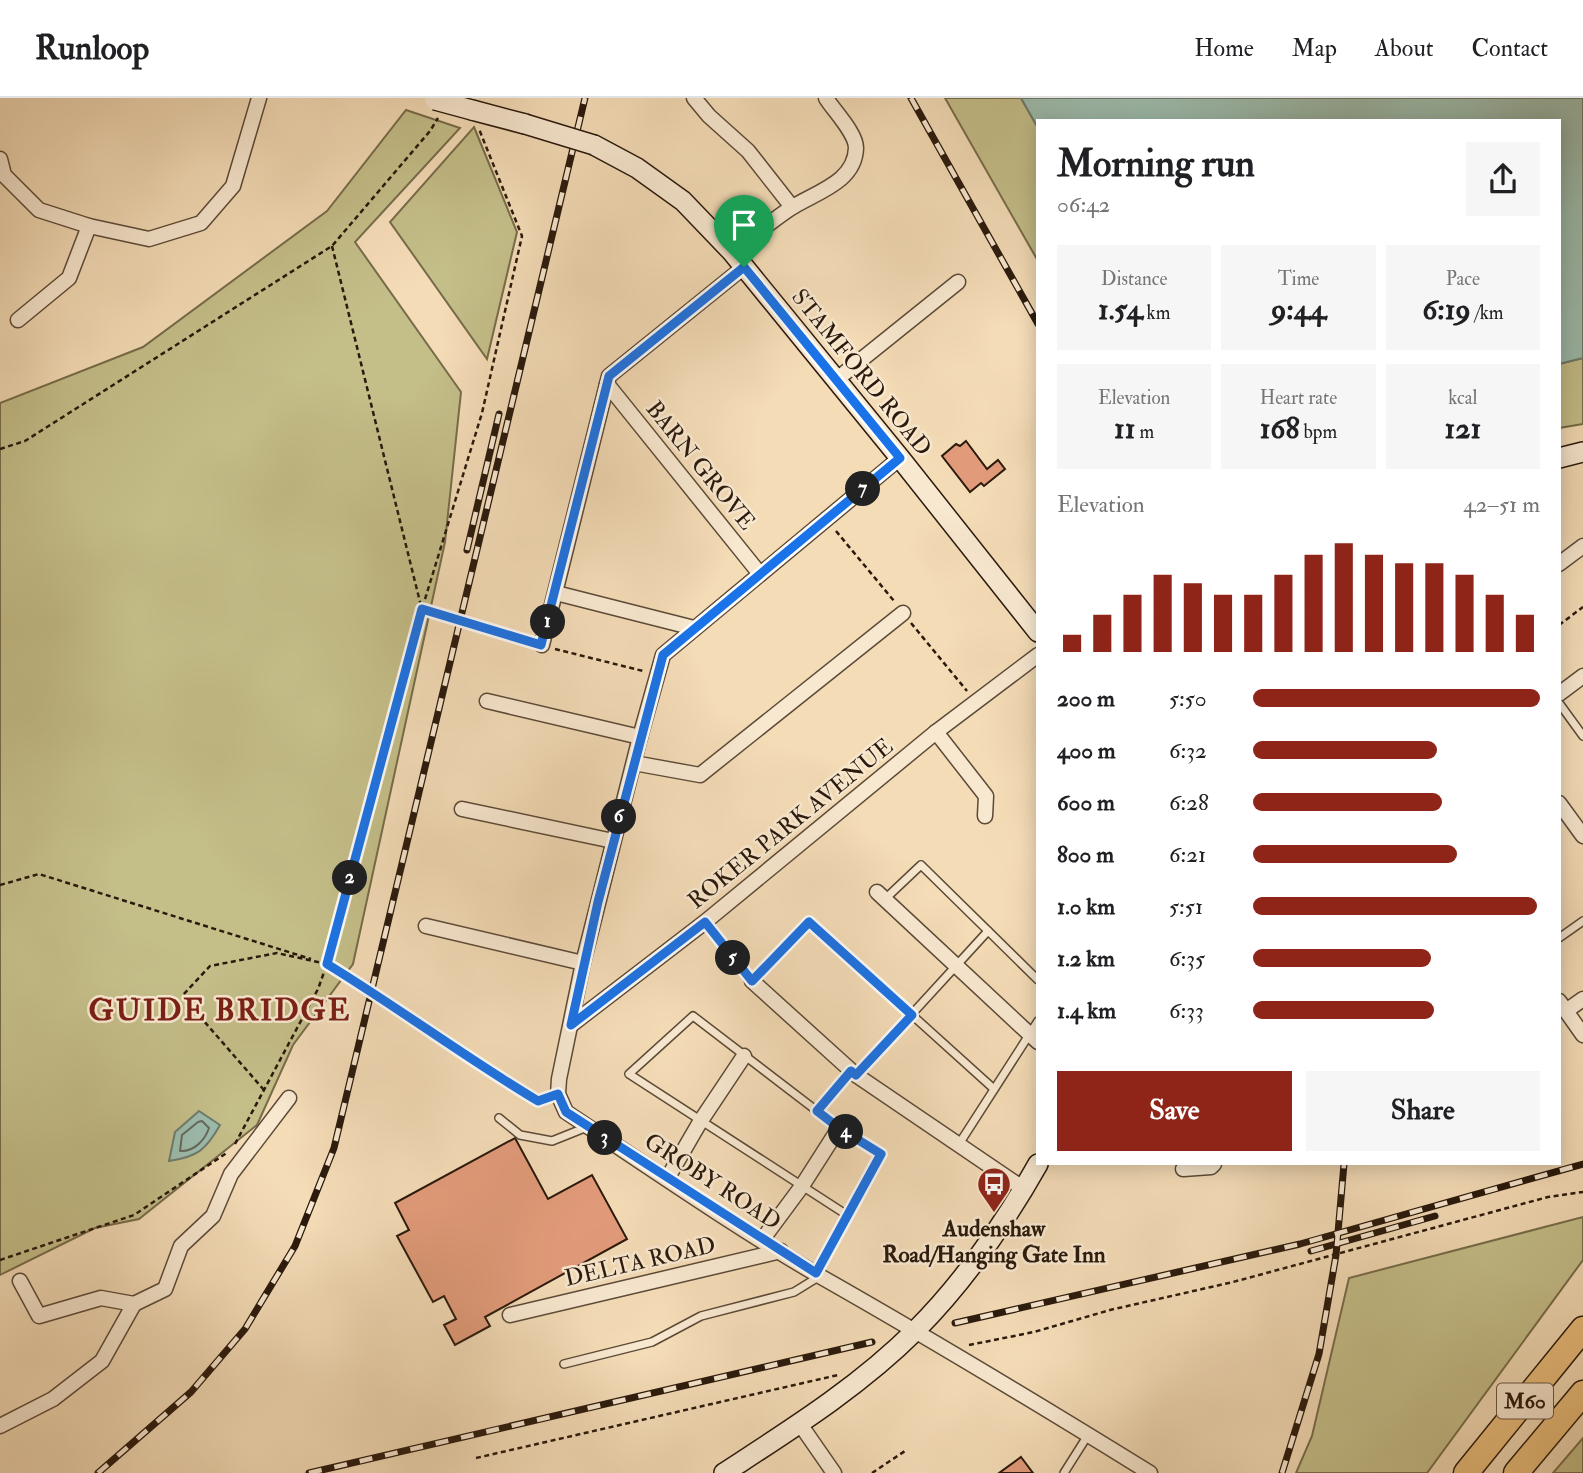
<!DOCTYPE html>
<html lang="en">
<head>
<meta charset="utf-8">
<style>
  :root { --surface:#fff; --page:#f6f6f6; --text:#202124; --muted:#757577; --line:#e0e0e0; --accent:#8f2418 }
  body { margin:0; font-family:"IM FELL Double Pica",serif; background:var(--page); color:var(--text); height:100vh; display:flex; flex-direction:column; font-size:26px; white-space:nowrap }
  * { box-sizing:border-box; margin:0 }
  p { font-size:23px; color:var(--muted) }
  .icon { flex:none; width:38px; height:38px; fill:none; stroke:currentColor; stroke-width:2; stroke-linecap:round; stroke-linejoin:round }
  .map { position:relative; flex:1; overflow:hidden }
  .side { position:absolute; left:1036px; top:21px; width:525px; height:1046px; display:flex; flex-direction:column; background:var(--surface); border-radius:0px; box-shadow:0 4px 18px #0003 }
  .side>* { flex:none }
  .pin { position:absolute; display:grid; place-items:center; width:60px; height:60px; color:#fff; margin:-72px -30px; border-radius:50% 50% 50% 0; rotate:-45deg; box-shadow:0 0 7px #0007 }
  .pin .icon { rotate:45deg }
  .km { position:absolute; width:35px; height:35px; margin:-18px; border-radius:50%; background:#222; color:#fff; font-size:19px; line-height:35px; text-align:center }
  .round { display:grid; place-items:center; flex:none; width:74px; height:74px; border-radius:0px; background:var(--page) }
  .overview { display:flex; align-items:center; justify-content:space-between; height:119px; padding:0 21px }
  h1 { font-size:38px; font-weight:800; line-height:52px }
  .figures { display:grid; grid-template-columns:repeat(3,1fr); gap:10px; height:119px; padding:7px 21px }
  .figures div { display:grid; align-content:center; border-radius:0px; background:var(--page); text-align:center }
  .figures b { font-size:30px; font-weight:800 }
  .figures small { font-size:19px; font-weight:400 }
  .figures p { font-size:19px }
  .chart { height:196px; padding:14px 21px }
  .chart p { display:flex; justify-content:space-between }
  .chart svg { width:100%; height:126px; margin-top:7px; stroke:var(--accent); stroke-width:6 }
  .cta { display:flex; gap:14px; margin-top:auto; padding:14px 21px }
  .cta a { flex:1; height:80px; border-radius:0px; background:var(--accent); color:#fff; font-size:28px; font-weight:800; line-height:80px; text-align:center }
  .cta a+a { background:var(--page); color:var(--text) }
  ul { padding:0 21px; list-style:none; font-size:23px }
  li { display:grid; grid-template-columns:112px 84px 1fr; align-items:center; height:52px }
  li i { height:18px; border-radius:9px; background:var(--accent) }
  header { display:flex; align-items:center; gap:42px; box-sizing:border-box; height:98px; padding:0 35px; background:var(--surface); border-bottom:2px solid var(--line) }
  header strong { font-size:33px }
  nav { display:flex; gap:38px; margin-inline-start:auto; font-size:24px }
  .map>svg:first-child { display:block }
  .green { fill:#c4be89; stroke:#776c4a; stroke-width:2 }
  .water { fill:#9cbcad; stroke:#6e7b6d; stroke-width:2 }
  .lines { fill:none; stroke-linecap:round; stroke-linejoin:round }
  .shore { stroke:#636a5c; stroke-width:2 }
  .building { fill:#e29b7a; stroke:#2a190c; stroke-width:2 }
  .lane-casing { stroke:#5c4a37; stroke-width:10 }
  .street-casing { stroke:#5c4a37; stroke-width:17 }
  .secondary-casing { stroke:#2a190c; stroke-width:22 }
  .highway-casing { stroke:#2a190c; stroke-width:27 }
  .path { stroke:#2a190c; stroke-width:2.5; stroke-dasharray:5 3.5; stroke-linecap:butt }
  .lane { stroke:#f8e8d0; stroke-width:7 }
  .street { stroke:#f8e8d0; stroke-width:14 }
  .secondary { stroke:#f8e8d0; stroke-width:19 }
  .highway { stroke:#eabe7c; stroke-width:24 }
  .rail-casing { stroke:#2a190c; stroke-width:7 }
  .rail { stroke:#f8e8d0; stroke-width:4.5; stroke-dasharray:13; stroke-linecap:butt }
  .secondary-bridge-casing { stroke:#2a190c; stroke-width:22; stroke-linecap:butt }
  .path-bridge { stroke:#2a190c; stroke-width:2.5; stroke-dasharray:5 3.5; stroke-linecap:butt }
  .secondary-bridge { stroke:#f8e8d0; stroke-width:19 }
  .route-casing { stroke:#fff; stroke-width:14 }
  .route { stroke:#1a73e8; stroke-width:9 }
  .labels { text-anchor:middle; stroke-width:5; stroke-linejoin:round; paint-order:stroke }
  .shield { fill:#f8e8d0; stroke:#685747; stroke-width:2 }
  .shield-label { font-size:21px; font-weight:bold; fill:#2a190c }
  .street-label { font-size:23px; fill:#2a190c; stroke:#f8e8d0 }
  .poi-label { font-size:23px; font-weight:bold; fill:#2a190c; stroke:#f8e8d0 }
  .district-label { font-size:30px; font-weight:bold; letter-spacing:2px; fill:#7a1f14; stroke:#f8e8d0 }
</style>
</head>
<body>
<header>
<strong>Runloop</strong>
<nav><a>Home</a><a>Map</a><a>About</a><a>Contact</a></nav>
</header>
<div class="map">
<svg width="1583" height="1375" viewBox="0 0 1583 1375">
  <rect width="100%" height="100%" fill="#f4dcb7"/>
  <filter id="stains"><feTurbulence type="fractalNoise" baseFrequency=".00286" numOctaves="4"/><feColorMatrix values="0 0 0 0 .2 0 0 0 0 .09 0 0 0 0 .02 0 0 0 .5 -.17"/></filter>
  <radialGradient id="worn" r=".72"><stop offset=".6" stop-color="#630" stop-opacity="0"/><stop offset="1" stop-color="#630" stop-opacity=".3"/></radialGradient>
  <g class="green">
    <polygon points="945,0 1021,0 1038,30 1038,163"/>
    <polygon points="406,12 460,30 355,144 461,294 445,444 353,866 293,947 257,1027 139,1121 95,1130 0,1177 0,305 143,249 327,113"/>
    <polygon points="474,29 517,134 487,261 390,124"/>
    <polygon points="1583,260 1583,326 1559,330 1559,266"/>
    <polygon points="1583,1119 1583,1162 1427,1375 1296,1375 1312,1338 1349,1180"/>
    <polygon points="1583,1340 1583,1375 1553,1375"/>
  </g>
  <g class="water">
    <polygon points="1021,0 1583,0 1583,260 1559,266 1559,23 1038,23 1038,30"/>
    <path d="M199,1013L220,1027C206,1052 197,1059 169,1063L175,1034Z"/>
  </g>
  <g class="lines">
    <path class="shore" d="M202,1023L209,1030C205,1042 194,1054 180,1053L182,1037L198,1024Z"/>
  </g>
  <g class="building">
    <polygon points="966,343 987,371 998,362 1005,371 984,388 981,385 970,394 942,358 956,346 960,348"/>
    <polygon points="515,1040 548,1101 592,1077 627,1141 485,1219 490,1228 455,1247 444,1227 456,1221 444,1198 433,1204 397,1138 409,1132 395,1105"/>
    <polygon points="1021,1359 1033,1375 999,1375"/>
  </g>
  <g class="lines">
    <g class="lane-casing">
      <g id="lane">
        <polyline points="1559,605 1583,638"/>
        <polyline points="885,801 921,767 1038,882"/>
        <polyline points="1559,840 1583,823"/>
        <polyline points="752,883 809,824 994,991"/>
        <polyline points="856,977 988,833"/>
        <polyline points="817,1013 839,1030 881,1056 847,1117 629,976 693,918 817,1013 851,973"/>
        <polyline points="499,1020 520,1037 552,1043 587,1029"/>
        <polyline points="959,1046 1038,923"/>
        <polyline points="816,1175 847,1117"/>
        <polyline points="564,1266 652,1244 701,1218 794,1194 820,1178"/>
        <polyline points="1064,1375 1088,1337"/>
      </g>
    </g>
    <g class="street-casing">
      <g id="street">
        <polyline points="694,0 709,18 748,53 792,109"/>
        <polyline points="0,61 4,77 39,112 89,128 149,141 201,125 233,88 259,0"/>
        <path d="M732,154C751,140 769,125 788,112C812,95 855,86 856,50C856,35 834,13 826,0"/>
        <polyline points="18,222 69,180 89,128"/>
        <polyline points="836,282 958,184"/>
        <polyline points="607,286 760,476"/>
        <path d="M900,360L663,557L640,639L583,865L559,981L558,996L566,1014C649,1069 731,1126 816,1176C929,1240 1040,1307 1150,1375"/>
        <polyline points="1559,466 1583,448"/>
        <polyline points="556,495 694,530"/>
        <polyline points="542,547 609,278 744,169"/>
        <polyline points="1559,596 1583,578"/>
        <polyline points="487,603 640,639"/>
        <polyline points="936,634 986,698 985,718"/>
        <polyline points="634,665 700,677 903,515"/>
        <polyline points="1559,705 1583,738"/>
        <polyline points="462,711 613,743"/>
        <polyline points="877,794 1038,944"/>
        <polyline points="426,828 583,865"/>
        <polyline points="752,883 856,977 1024,1091"/>
        <polyline points="1559,903 1583,937"/>
        <polyline points="1566,913 1583,901"/>
        <polyline points="571,927 705,824 936,634 1038,557"/>
        <polyline points="1183,1071 1211,1069 1214,1066"/>
        <polyline points="667,1081 700,1024 744,958"/>
        <polyline points="762,1142 802,1088 839,1030"/>
        <polyline points="134,1206 165,1191 181,1148 213,1118 231,1076 289,1000"/>
        <polyline points="510,1217 781,1153"/>
        <polyline points="800,1326 834,1375"/>
        <polyline points="0,1328 53,1301 102,1263 134,1206 101,1200 39,1218 20,1183"/>
      </g>
    </g>
    <g class="secondary-casing">
      <g id="secondary">
        <polyline points="472,12 525,26"/>
        <polyline points="594,47 637,70 683,103 732,154 900,360 1038,534"/>
        <polyline points="1559,360 1583,354"/>
        <path d="M724,1375C790,1332 859,1289 916,1232C965,1183 1004,1126 1038,1066"/>
      </g>
    </g>
    <g class="highway-casing">
      <g id="highway">
        <polyline points="1466,1375 1583,1231"/>
        <polyline points="1516,1375 1583,1295"/>
      </g>
    </g>
    <g class="path">
      <polyline points="332,148 421,508"/>
      <polyline points="0,351 25,343 332,148 430,33 438,20"/>
      <polyline points="836,433 894,503"/>
      <polyline points="422,511 434,515"/>
      <polyline points="911,525 967,593"/>
      <polyline points="1559,527 1583,509"/>
      <polyline points="483,531 528,544"/>
      <polyline points="555,551 643,573"/>
      <polyline points="0,787 39,776 311,861"/>
      <polyline points="713,834 744,873"/>
      <polyline points="327,866 334,870"/>
      <polyline points="398,910 475,965 538,1004 545,1001"/>
      <polyline points="264,992 182,898 210,868 277,855 327,866 422,511 482,315 522,138 479,31"/>
      <polyline points="235,1046 318,891 327,866"/>
      <polyline points="0,1162 134,1117 228,1054"/>
      <polyline points="969,1247 1034,1234 1110,1212 1233,1184 1548,1099 1583,1094"/>
      <polyline points="476,1360 838,1277"/>
      <polyline points="872,1375 905,1353"/>
    </g>
    <use href="#lane" class="lane"/>
    <use href="#street" class="street"/>
    <use href="#secondary" class="secondary"/>
    <use href="#highway" class="highway"/>
    <g class="rail-casing">
      <g id="rail">
        <polyline points="911,0 1038,226"/>
        <polyline points="467,452 499,316"/>
        <polyline points="1311,1153 1435,1118"/>
        <polyline points="955,1225 1300,1146 1583,1066"/>
        <polyline points="98,1375 191,1294 245,1231 295,1148 334,1050 585,0"/>
        <polyline points="309,1375 872,1244"/>
        <polyline points="1282,1375 1319,1256 1336,1157 1344,1066"/>
      </g>
    </g>
    <use href="#rail" class="rail"/>
    <g class="secondary-bridge-casing">
      <g id="secondary-bridge">
        <polyline points="435,2 472,12"/>
        <polyline points="525,26 594,47"/>
      </g>
    </g>
    <g class="path-bridge">
      <polyline points="434,515 483,531"/>
      <polyline points="334,870 398,910"/>
    </g>
    <use href="#secondary-bridge" class="secondary-bridge"/>
  </g>
  <g class="lines">
    <g class="route-casing">
      <path id="route" d="M744,169L900,360L663,557L598,804L571,927L705,824L752,883L809,824L912,917L856,977L851,973L817,1013L839,1030L881,1056L816,1175L566,1014L558,996L538,1003C466,960 399,910 327,866L422,511L541,547L609,278Z"/>
    </g>
    <use href="#route" class="route"/>
  </g>
  <defs>
    <g id="bus-pin" transform="scale(1.75)"><path d="M0 17L-7.5 6A9.5 9.5 0 1 1 7.5 6Z" fill="#8f2418" stroke="#f8e8d0"/><path d="M-5-6H5V4H4V6H2V4H-2V6H-4V4H-5ZM-3.5-4V0h7V-4ZM-3.5 1.2v1.5H-2V1.2ZM2 1.2v1.5H3.5V1.2Z" fill="#fff"/></g>
  </defs>
  <g fill-rule="evenodd">
    <use href="#bus-pin" x="994" y="1086"/>
  </g>
  <g class="labels">
    <rect class="shield" x="1497" y="1285.5" width="56" height="35" rx="5"/>
    <g class="shield-label">
      <text x="1525" y="1310">M60</text>
    </g>
    <g class="street-label">
      <text transform="translate(862 274) rotate(51)" y="8">STAMFORD ROAD</text>
      <text transform="translate(701 367) rotate(51)" y="8">BARN GROVE</text>
      <text transform="translate(790 725) rotate(-39)" y="8">ROKER PARK AVENUE</text>
      <text transform="translate(713 1083) rotate(33)" y="8">GROBY ROAD</text>
      <text transform="translate(640 1163) rotate(-13)" y="8">DELTA ROAD</text>
    </g>
    <g class="poi-label">
      <text x="994" y="1138">Audenshaw<tspan x="994" dy="26">Road/Hanging Gate Inn</tspan></text>
    </g>
    <g class="district-label">
      <text x="220" y="922">GUIDE BRIDGE</text>
    </g>
  </g>
  <rect width="100%" height="100%" filter="url(#stains)"/>
  <rect width="100%" height="100%" fill="url(#worn)"/>
</svg>
<div class="pin" style="left:744px;top:169px;background:#1e9e55"><svg class="icon" aria-label="arrive" viewBox="0 0 24 24"><path d="M6 21V4h12l-3 4 3 4H6"/></svg></div>
<b class="km" style="left:548px;top:524px">1</b>
<b class="km" style="left:350px;top:780px">2</b>
<b class="km" style="left:605px;top:1040px">3</b>
<b class="km" style="left:846px;top:1034px">4</b>
<b class="km" style="left:733px;top:860px">5</b>
<b class="km" style="left:619px;top:719px">6</b>
<b class="km" style="left:863px;top:391px">7</b>
<section class="side">
<div class="overview"><div><h1>Morning run</h1><p>06:42</p></div><a class="round"><svg class="icon" aria-label="share" viewBox="0 0 24 24"><path d="M12 15V3M7 8l5-5 5 5M5 13v7h14v-7"/></svg></a></div>
<div class="figures">
<div><p>Distance</p><b>1.54<small> km</small></b></div>
<div><p>Time</p><b>9:44</b></div>
<div><p>Pace</p><b>6:19<small> /km</small></b></div>
</div>
<div class="figures">
<div><p>Elevation</p><b>11<small> m</small></b></div>
<div><p>Heart rate</p><b>168<small> bpm</small></b></div>
<div><p>kcal</p><b>121</b></div>
</div>
<div class="chart"><p><span>Elevation</span>42–51 m</p>
<svg viewBox="0 0 160 44" preserveAspectRatio="none"><path d="M5 44V38M15 44V31M25 44V24M35 44V17M45 44V20M55 44V24M65 44V24M75 44V17M85 44V10M95 44V6M105 44V10M115 44V13M125 44V13M135 44V17M145 44V24M155 44V31"/></svg>
</div>
<ul>
<li><b>200 m</b>5:50<i style="width:100%"></i></li>
<li><b>400 m</b>6:32<i style="width:64%"></i></li>
<li><b>600 m</b>6:28<i style="width:66%"></i></li>
<li><b>800 m</b>6:21<i style="width:71%"></i></li>
<li><b>1.0 km</b>5:51<i style="width:99%"></i></li>
<li><b>1.2 km</b>6:35<i style="width:62%"></i></li>
<li><b>1.4 km</b>6:33<i style="width:63%"></i></li>
</ul>
<div class="cta"><a>Save</a><a>Share</a></div>
</section>
</div>
</body>
</html>
